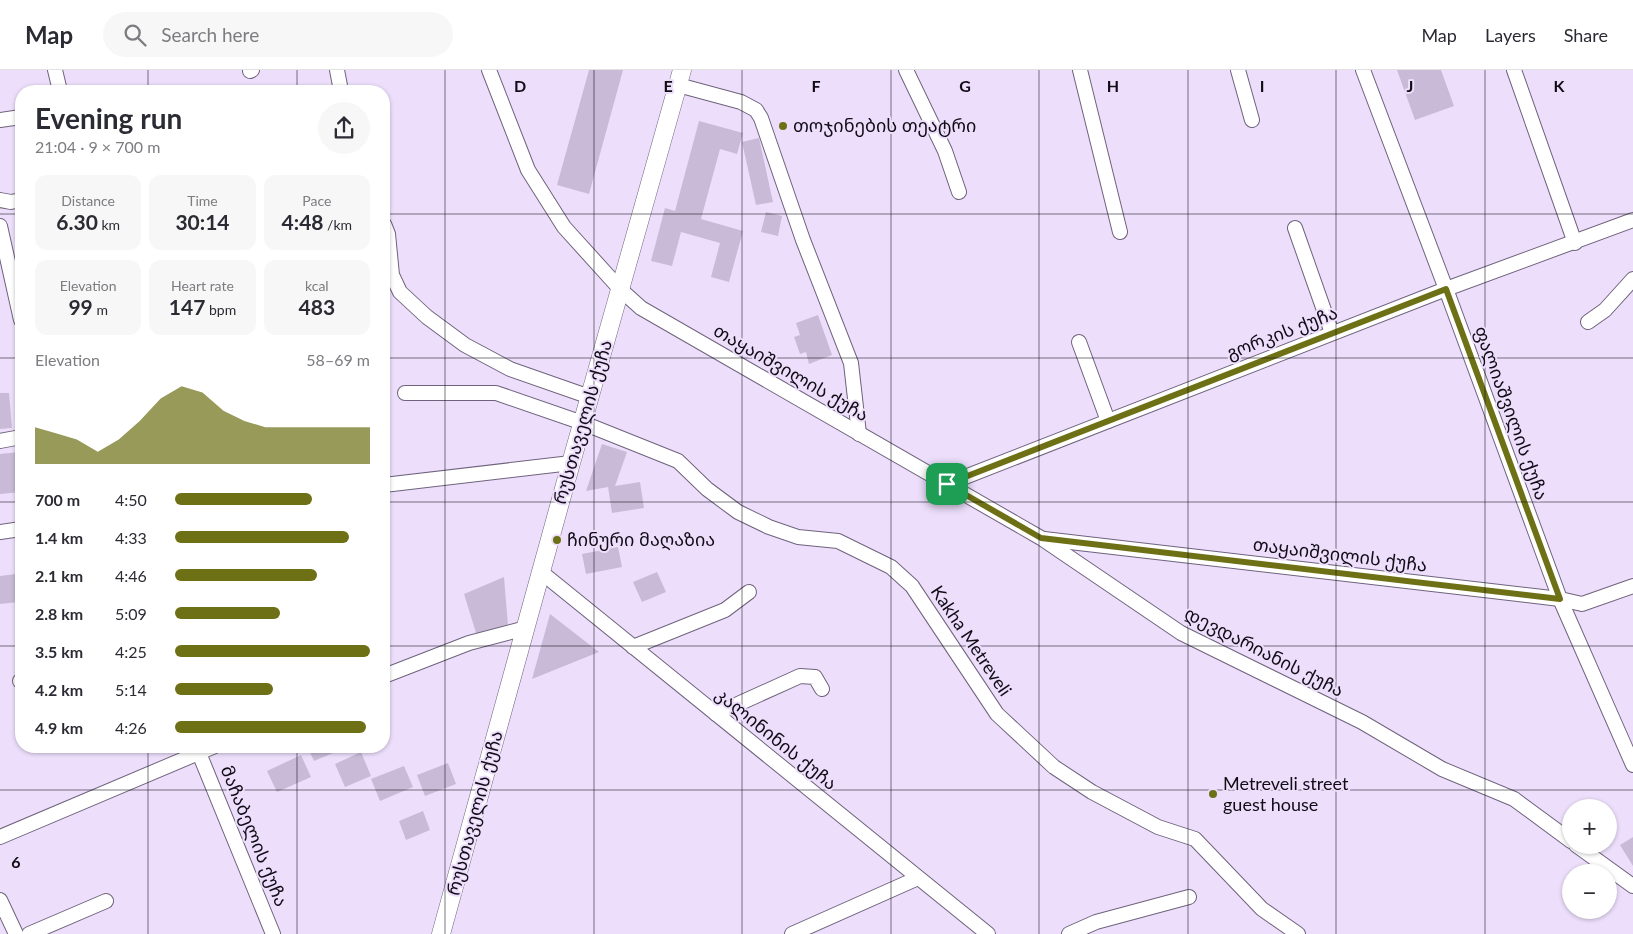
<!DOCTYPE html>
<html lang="en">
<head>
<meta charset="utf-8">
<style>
  :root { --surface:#fff; --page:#f7f7f7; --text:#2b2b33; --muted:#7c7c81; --line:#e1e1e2; --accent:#6d7015 }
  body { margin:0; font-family:Lato,"Noto Sans Georgian",sans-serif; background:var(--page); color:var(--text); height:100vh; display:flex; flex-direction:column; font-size:19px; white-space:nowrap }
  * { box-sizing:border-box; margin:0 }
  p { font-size:16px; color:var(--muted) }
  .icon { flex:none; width:28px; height:28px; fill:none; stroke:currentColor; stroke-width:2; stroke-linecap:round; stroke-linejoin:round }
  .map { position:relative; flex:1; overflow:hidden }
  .drawer { position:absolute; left:15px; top:15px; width:375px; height:668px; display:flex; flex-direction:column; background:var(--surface); border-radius:20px; box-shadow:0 1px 4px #0004 }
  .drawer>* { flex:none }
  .buttons { position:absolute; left:1562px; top:729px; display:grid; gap:10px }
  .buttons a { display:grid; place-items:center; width:55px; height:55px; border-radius:50%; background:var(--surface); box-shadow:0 1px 4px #0004; font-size:25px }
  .pin { position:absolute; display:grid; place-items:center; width:42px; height:42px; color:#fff; margin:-21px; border-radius:10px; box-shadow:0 2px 8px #0006 }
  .round { display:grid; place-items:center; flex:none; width:52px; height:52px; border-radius:26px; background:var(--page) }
  .headline { display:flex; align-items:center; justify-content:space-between; height:85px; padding:0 20px }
  h1 { font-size:28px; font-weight:700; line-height:38px }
  .figures { display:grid; grid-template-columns:repeat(3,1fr); gap:8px; height:85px; padding:5px 20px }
  .figures div { display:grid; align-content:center; border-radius:12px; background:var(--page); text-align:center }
  .figures b { font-size:21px; font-weight:700 }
  .figures small { font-size:14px; font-weight:400 }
  .figures p { font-size:14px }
  .chart { height:140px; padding:10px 20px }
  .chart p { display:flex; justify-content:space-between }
  .chart svg { width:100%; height:90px; margin-top:5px; fill:var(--accent); opacity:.7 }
  ul { padding:0 20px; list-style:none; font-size:16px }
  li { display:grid; grid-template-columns:80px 60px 1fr; align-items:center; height:38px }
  li i { height:12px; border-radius:6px; background:var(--accent) }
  header { display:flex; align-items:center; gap:30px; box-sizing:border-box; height:70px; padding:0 25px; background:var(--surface); border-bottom:1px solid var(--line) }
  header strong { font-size:24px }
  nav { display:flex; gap:28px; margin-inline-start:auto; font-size:18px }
  .search { width:350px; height:45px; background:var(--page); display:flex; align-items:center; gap:12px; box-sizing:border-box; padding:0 18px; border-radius:28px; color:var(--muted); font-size:19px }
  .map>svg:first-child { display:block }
  .building { fill:#c9bbd8 }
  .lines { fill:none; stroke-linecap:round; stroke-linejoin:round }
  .minor-casing { stroke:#6f637c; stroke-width:16 }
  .major-casing { stroke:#6f637c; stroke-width:19 }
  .minor { stroke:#fff; stroke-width:14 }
  .major { stroke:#fff; stroke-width:18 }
  .route-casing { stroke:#fff; stroke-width:10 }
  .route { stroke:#6d7015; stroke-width:6 }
  .grid { fill:none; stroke:#110c16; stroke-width:1; stroke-opacity:0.55 }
  .poi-dot { fill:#6d7015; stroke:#eddffc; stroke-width:2 }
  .labels { text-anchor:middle; stroke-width:4; stroke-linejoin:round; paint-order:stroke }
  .poi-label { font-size:18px; fill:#110c16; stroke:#eddffc; text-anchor:start }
  .street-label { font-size:18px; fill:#110c16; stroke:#eddffc }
  .grid-label { font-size:16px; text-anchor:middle; font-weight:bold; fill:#110c16; stroke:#eddffc; stroke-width:4; stroke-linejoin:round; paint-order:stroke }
</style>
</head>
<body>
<header>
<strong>Map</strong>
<div class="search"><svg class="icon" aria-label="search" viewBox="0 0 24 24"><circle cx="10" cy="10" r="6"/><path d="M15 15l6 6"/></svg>Search here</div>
<nav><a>Map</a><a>Layers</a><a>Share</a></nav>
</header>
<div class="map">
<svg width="1633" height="864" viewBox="0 0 1633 864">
  <rect width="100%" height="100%" fill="#eddffc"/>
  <g class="building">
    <polygon points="589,0 623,0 589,124 557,115"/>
    <polygon points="1397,0 1441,0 1454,36 1415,50"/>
    <polygon points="699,51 743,63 737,84 720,79 701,149 743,161 729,212 711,207 720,173 681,162 672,196 651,191 665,138 675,141"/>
    <polygon points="759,68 773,132 756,135 742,72"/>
    <polygon points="766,142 782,146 778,166 761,162"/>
    <polygon points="818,245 832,285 809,294 806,282 800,284 794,267 800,265 796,253"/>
    <polygon points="0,323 9,323 12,358 0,359"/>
    <polygon points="602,374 627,382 615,416 640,412 644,438 612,443 608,417 586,421"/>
    <polygon points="20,382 21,422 0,424 0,384"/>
    <polygon points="618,477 622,497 586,504 582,484"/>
    <polygon points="657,502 666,522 642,532 633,512"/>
    <polygon points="16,504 19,532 0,534 0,506"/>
    <polygon points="504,507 508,556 477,566 464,524"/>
    <polygon points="550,544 599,582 532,609"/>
    <polygon points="307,676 330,676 333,683 314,691"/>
    <polygon points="361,682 371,706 345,717 335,694"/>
    <polygon points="301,685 311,707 277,722 267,701"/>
    <polygon points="448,693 456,714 425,726 417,705"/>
    <polygon points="404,696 413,717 380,731 371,709"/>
    <polygon points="423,741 430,760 406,770 399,751"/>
    <polygon points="1633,767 1633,796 1620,775"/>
  </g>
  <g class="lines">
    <g class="minor-casing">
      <g id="minor">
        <polyline points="55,0 60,21"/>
        <polyline points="337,0 341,21"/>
        <polyline points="489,0 528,100 564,157 621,220 641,238 1041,468 1181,563 1362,652 1442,699 1514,729 1571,771"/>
        <polyline points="906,0 945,81 959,122"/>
        <polyline points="1080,0 1120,162"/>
        <polyline points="1238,0 1252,50"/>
        <polyline points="1363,0 1446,219 1560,529 1633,695"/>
        <polyline points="1514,0 1575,173"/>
        <polyline points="250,1 252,0"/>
        <polyline points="678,15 741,32 756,40 761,48 803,170 851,293 859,364"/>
        <polyline points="0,50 21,47"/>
        <polyline points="0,130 11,132 21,130"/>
        <polyline points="384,154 388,164 392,205 400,222 427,247 465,275 510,299 590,327"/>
        <polyline points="0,156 21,250"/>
        <polyline points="1295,158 1332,263"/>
        <polyline points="1588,252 1605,240 1633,209"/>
        <polyline points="1079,272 1108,351"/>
        <polyline points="405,323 496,323 583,353 678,391 707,419 738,442 769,457 798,467 838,471 891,497 912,516 997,644 1054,697 1092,722 1158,757 1195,769 1262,839 1298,864"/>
        <polyline points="0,371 21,367"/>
        <polyline points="947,414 1446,219 1633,150"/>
        <polyline points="384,415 571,393"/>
        <polyline points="0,462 21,459"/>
        <polyline points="1044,469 1560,529 1582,534 1633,516"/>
        <polyline points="541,502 988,864"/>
        <polyline points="633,577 725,540 749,522"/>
        <polyline points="384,606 469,573 526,558"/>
        <polyline points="20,611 21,610"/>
        <polyline points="716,644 800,606 815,607 822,619"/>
        <polyline points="199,683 273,864"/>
        <polyline points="0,767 215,676"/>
        <polyline points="1576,775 1633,816"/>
        <polyline points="0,830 16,864"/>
        <polyline points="29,864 106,831"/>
        <polyline points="792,864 918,808"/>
        <polyline points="1069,864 1096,852 1189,827"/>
      </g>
    </g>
    <g class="major-casing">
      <polyline id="major" points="441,864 571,393 682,0"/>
    </g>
    <use href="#minor" class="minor"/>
    <use href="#major" class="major"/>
  </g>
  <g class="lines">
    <g class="route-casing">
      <polygon id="route" points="1446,219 1560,529 1041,468 947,414"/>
    </g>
    <use href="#route" class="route"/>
  </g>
  <path class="grid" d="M148,0V21M297,0V21M445,0V864M594,0V864M742,0V864M891,0V864M1039,0V864M1188,0V864M1336,0V864M1485,0V864M0,144H21M384,144H1633M0,288H21M384,288H1633M0,432H21M384,432H1633M0,576H21M384,576H1633M148,676V864M297,676V864M0,720H1633"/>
  <g class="poi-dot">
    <circle cx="783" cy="56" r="5"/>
    <circle cx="557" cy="470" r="5"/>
    <circle cx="1213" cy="724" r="5"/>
  </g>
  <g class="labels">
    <g class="poi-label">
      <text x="793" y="62">თოჯინების თეატრი</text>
      <text x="567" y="476">ჩინური მაღაზია</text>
      <text x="1223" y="720">Metreveli street<tspan x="1223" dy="21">guest house</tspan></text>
    </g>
    <g class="street-label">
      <text transform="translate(1282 263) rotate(-21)" y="6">გორკის ქუჩა</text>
      <text transform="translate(791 303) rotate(30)" y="6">თაყაიშვილის ქუჩა</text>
      <text transform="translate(1511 343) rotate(70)" y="6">ფალიაშვილის ქუჩა</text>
      <text transform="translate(583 352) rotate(-74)" y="6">რუსთაველის ქუჩა</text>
      <text transform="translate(1340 485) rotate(7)" y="6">თაყაიშვილის ქუჩა</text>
      <text transform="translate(971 571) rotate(56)" y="6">Kakha Metreveli</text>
      <text transform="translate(1264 582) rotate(27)" y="6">დევდარიანის ქუჩა</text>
      <text transform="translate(776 669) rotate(39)" y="6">კალინინის ქუჩა</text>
      <text transform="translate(475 743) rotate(-75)" y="6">რუსთაველის ქუჩა</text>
      <text transform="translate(254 766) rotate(68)" y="6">მაჩაბელის ქუჩა</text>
    </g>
  </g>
  <g class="grid-label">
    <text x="520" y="22">D</text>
    <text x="668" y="22">E</text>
    <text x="816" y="22">F</text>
    <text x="965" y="22">G</text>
    <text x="1113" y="22">H</text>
    <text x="1262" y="22">I</text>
    <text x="1410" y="22">J</text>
    <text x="1559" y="22">K</text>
    <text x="16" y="798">6</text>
  </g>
</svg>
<div class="buttons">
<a>+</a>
<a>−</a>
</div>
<div class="pin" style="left:947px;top:414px;background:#1e9e55"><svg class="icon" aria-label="arrive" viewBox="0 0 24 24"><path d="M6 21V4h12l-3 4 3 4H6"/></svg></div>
<section class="drawer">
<div class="headline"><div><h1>Evening run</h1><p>21:04 · 9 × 700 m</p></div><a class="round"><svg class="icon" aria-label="share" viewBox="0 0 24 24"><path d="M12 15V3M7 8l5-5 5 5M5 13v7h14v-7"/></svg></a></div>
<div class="figures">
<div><p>Distance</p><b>6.30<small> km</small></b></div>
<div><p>Time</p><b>30:14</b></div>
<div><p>Pace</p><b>4:48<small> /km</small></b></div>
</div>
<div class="figures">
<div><p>Elevation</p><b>99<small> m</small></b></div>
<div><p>Heart rate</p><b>147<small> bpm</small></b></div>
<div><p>kcal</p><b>483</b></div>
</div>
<div class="chart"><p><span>Elevation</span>58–69 m</p>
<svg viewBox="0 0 160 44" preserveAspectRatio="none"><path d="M0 44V26L10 29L20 32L30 38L40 32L50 23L60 12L70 6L80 9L90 18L100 23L110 26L120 26L130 26L140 26L150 26L160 26V44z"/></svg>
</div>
<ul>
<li><b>700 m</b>4:50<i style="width:70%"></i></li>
<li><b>1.4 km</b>4:33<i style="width:89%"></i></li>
<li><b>2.1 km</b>4:46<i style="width:73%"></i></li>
<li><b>2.8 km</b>5:09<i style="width:54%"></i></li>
<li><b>3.5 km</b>4:25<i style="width:100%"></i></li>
<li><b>4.2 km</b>5:14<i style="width:50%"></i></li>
<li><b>4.9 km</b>4:26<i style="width:98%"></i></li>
</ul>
</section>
</div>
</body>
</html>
